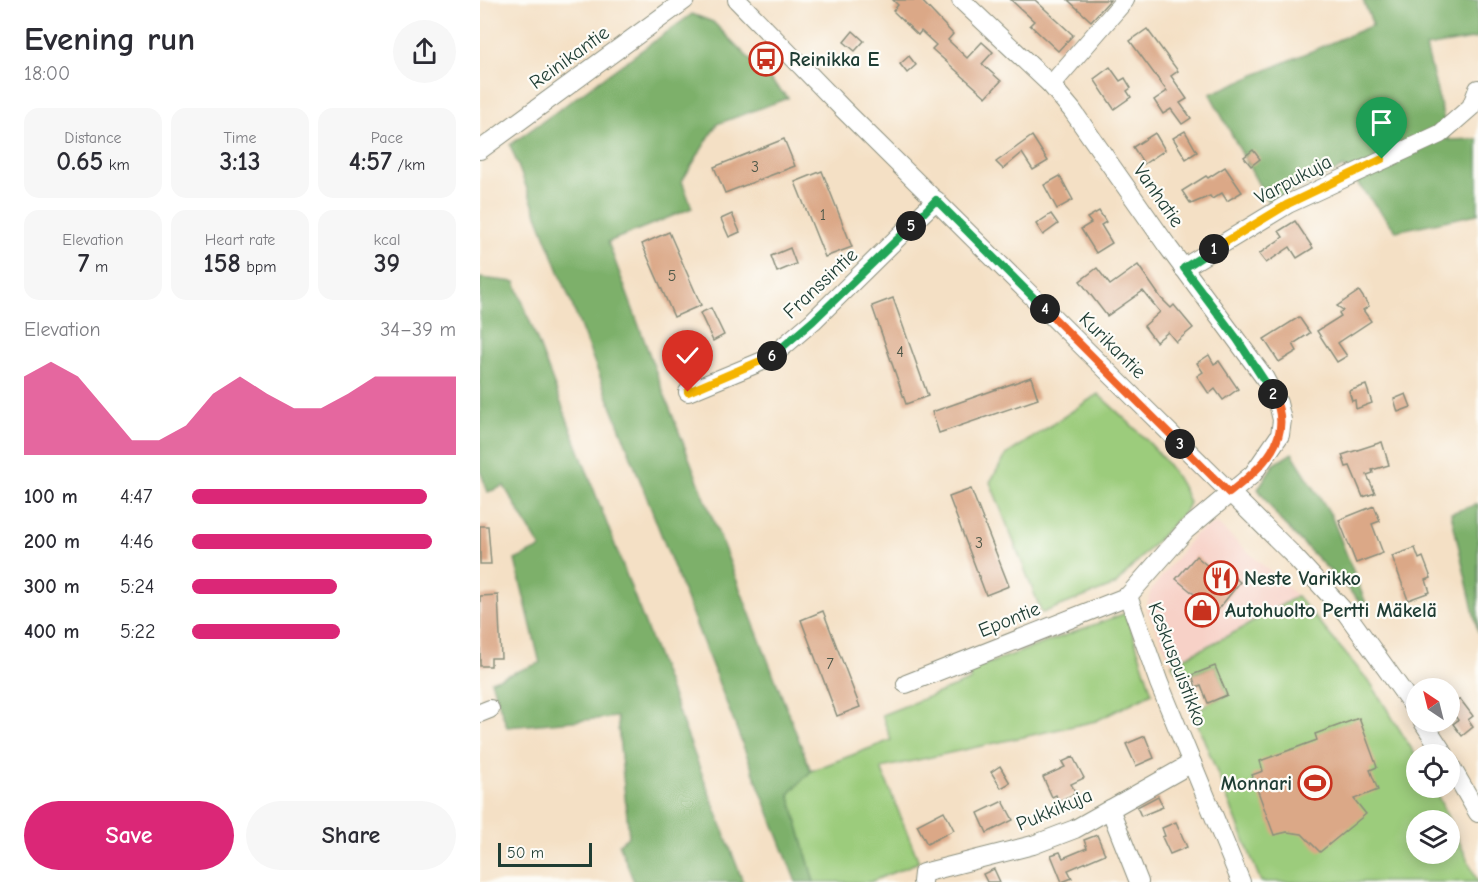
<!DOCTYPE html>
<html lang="en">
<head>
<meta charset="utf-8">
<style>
  :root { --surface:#fff; --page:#f7f7f7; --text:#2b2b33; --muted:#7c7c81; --accent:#db2777 }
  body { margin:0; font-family:"Comic Neue",sans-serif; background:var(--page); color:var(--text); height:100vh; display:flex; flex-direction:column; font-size:22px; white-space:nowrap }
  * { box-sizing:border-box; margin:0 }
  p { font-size:20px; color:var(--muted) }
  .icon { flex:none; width:33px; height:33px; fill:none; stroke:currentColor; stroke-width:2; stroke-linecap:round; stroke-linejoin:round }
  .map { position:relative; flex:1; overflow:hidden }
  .side { display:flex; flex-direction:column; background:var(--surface); width:480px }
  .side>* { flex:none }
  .needle { width:39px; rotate:325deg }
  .controls { position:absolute; left:926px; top:678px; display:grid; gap:12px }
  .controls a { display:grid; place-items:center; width:54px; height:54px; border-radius:50%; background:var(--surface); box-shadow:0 3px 15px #0003; font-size:30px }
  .scale { position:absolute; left:18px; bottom:15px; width:94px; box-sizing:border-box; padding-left:6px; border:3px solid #1f3d34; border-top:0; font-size:16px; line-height:21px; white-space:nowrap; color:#1f3d34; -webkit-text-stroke:4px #fdfcf7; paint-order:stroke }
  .pin { position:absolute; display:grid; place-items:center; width:51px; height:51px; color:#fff; margin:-62px -26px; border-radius:50% 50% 50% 0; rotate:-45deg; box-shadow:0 0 6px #0007 }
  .pin .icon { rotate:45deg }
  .km { position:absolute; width:30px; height:30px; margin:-15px; border-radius:50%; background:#222; color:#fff; font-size:16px; line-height:30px; text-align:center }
  .round { display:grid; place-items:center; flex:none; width:63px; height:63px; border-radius:32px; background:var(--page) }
  .headline { display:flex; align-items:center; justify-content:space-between; height:102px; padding:0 24px }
  h1 { font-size:33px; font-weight:800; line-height:45px }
  .figures { display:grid; grid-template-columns:repeat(3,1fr); gap:9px; height:102px; padding:6px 24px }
  .figures div { display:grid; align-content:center; border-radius:15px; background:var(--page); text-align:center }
  .figures b { font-size:26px; font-weight:800 }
  .figures small { font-size:16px; font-weight:400 }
  .figures p { font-size:16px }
  .chart { height:168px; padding:12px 24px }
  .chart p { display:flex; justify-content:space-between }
  .chart svg { width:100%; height:108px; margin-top:6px; fill:var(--accent); opacity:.7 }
  .primary-button { display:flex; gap:12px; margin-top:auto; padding:12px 24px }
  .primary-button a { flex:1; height:69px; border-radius:36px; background:var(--accent); color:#fff; font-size:24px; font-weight:800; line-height:69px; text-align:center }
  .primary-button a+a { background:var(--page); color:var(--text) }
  ul { padding:0 24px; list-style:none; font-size:20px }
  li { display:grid; grid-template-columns:96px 72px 1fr; align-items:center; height:45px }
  li i { height:15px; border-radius:8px; background:var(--accent) }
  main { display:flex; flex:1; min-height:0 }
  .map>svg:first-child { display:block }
  .built { fill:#f7d1c7 }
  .green { fill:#9ccc7b; stroke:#5e8458; stroke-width:1.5; fill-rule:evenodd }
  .forest { fill:#7db06b; stroke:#4e7650; stroke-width:1.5 }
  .building { fill:#dba887 }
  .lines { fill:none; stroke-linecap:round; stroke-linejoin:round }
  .minor-casing { stroke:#8a8e7c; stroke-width:20 }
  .minor { stroke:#fff; stroke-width:18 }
  .split-1-casing { stroke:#fff; stroke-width:12 }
  .split-2-casing { stroke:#fff; stroke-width:12 }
  .split-3-casing { stroke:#fff; stroke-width:12 }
  .split-4-casing { stroke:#fff; stroke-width:12 }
  .split-5-casing { stroke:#fff; stroke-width:12 }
  .split-6-casing { stroke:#fff; stroke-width:12 }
  .split-7-casing { stroke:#fff; stroke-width:12 }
  .split-1 { stroke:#f5b400; stroke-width:8 }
  .split-2 { stroke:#22a559; stroke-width:8 }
  .split-3 { stroke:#f0652b; stroke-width:8 }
  .split-4 { stroke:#f0652b; stroke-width:8 }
  .split-5 { stroke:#22a559; stroke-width:8 }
  .split-6 { stroke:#22a559; stroke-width:8 }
  .split-7 { stroke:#f5b400; stroke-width:8 }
  .labels { text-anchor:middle; stroke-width:4.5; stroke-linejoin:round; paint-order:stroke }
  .number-label { font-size:16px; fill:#4e5849 }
  .street-label { font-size:20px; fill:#1f3d34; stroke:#fdfcf7 }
  .poi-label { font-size:20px; font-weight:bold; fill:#1f3d34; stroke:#fdfcf7; text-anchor:start }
</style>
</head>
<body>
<main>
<section class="side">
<div class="headline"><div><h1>Evening run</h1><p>18:00</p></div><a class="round"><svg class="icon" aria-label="share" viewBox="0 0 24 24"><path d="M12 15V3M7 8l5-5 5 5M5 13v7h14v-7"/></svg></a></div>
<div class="figures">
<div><p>Distance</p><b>0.65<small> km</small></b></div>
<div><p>Time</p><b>3:13</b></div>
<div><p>Pace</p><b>4:57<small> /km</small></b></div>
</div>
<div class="figures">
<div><p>Elevation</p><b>7<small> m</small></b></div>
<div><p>Heart rate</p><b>158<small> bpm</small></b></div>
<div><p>kcal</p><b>39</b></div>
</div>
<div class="chart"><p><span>Elevation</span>34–39 m</p>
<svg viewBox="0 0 160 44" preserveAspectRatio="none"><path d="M0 44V12L10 6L20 12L30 25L40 38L50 38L60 32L70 19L80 12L90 19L100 25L110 25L120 19L130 12L140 12L150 12L160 12V44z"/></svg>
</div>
<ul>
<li><b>100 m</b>4:47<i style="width:89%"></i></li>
<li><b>200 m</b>4:46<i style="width:91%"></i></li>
<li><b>300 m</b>5:24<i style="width:55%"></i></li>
<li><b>400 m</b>5:22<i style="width:56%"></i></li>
</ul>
<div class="primary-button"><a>Save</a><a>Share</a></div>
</section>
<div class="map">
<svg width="998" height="882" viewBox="0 0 998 882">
  <rect width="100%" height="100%" fill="#fdfcf7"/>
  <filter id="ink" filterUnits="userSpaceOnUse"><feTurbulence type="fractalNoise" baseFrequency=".0167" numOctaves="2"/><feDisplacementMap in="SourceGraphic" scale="12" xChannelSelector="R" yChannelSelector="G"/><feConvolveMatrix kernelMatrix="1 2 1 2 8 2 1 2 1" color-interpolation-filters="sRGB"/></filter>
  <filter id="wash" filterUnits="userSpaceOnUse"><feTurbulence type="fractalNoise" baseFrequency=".008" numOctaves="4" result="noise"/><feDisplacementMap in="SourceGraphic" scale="24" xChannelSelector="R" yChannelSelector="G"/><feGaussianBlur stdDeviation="1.35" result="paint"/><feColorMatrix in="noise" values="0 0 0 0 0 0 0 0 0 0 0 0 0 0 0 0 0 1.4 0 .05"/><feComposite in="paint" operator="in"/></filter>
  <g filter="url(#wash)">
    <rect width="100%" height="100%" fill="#f4e0c5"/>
    <polygon class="built" points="736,523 817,596 761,629 692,664 666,608 671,590 714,535"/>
    <g class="green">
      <path d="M618,394C650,424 695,461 709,503L705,511L635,585L562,613L510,482L526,455Z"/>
      <path d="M817,596L892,685L936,756V788H954L998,882H781L714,715L728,703L747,695L735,666L700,678L692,664L761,629ZM936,820H969V854H936Z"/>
      <polygon points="646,613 672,693 616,721 401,768 439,862 390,882 334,882 309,794 331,771 411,740 402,715 491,680 488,671"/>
    </g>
    <g class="forest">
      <polygon points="883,0 998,0 998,38 946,47 969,140 998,139 998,214 916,231 864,167 788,202 730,94 893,25"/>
      <polygon points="212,14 233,22 308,98 237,124 202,181 212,208 128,242 183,391 331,771 309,794 334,882 316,882 30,145"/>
      <polygon points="0,278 35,282 263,882 154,882 139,844 149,836 137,717 27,727 11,681 60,663 35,560 61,548 24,486 8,492 0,470"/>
      <polygon points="812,453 851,515 889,611 800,520 778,489 793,465"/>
      <polygon points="998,504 998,632 971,513"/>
    </g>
    <g id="blocks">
      <g class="building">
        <polygon points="413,0 441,0 473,34 468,40 487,58 502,42 513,52 502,64 521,81 506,97 452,49 456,45 441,31 438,35 413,11 418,5"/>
        <polygon points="531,0 555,0 593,35 578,51 550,25 554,21"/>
        <polygon points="588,0 630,0 611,21"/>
        <polygon points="667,29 698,71 691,76 707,99 700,103 711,118 702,124 691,109 683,114 674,100 687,91 650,41"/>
        <polygon points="373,31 384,41 375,51 364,42"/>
        <polygon points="429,56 436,65 427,73 420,64"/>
        <polygon points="630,67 640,81 645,78 651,88 647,91 651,97 634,109 614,79"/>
        <polygon points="705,131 717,152 706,159 693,138"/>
        <polygon points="675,133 685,150 664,164 653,147"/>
        <polygon points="552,136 568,161 553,170 542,153 523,169 516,162"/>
        <polygon points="304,139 315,166 245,193 234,167"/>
        <polygon points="773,150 780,159 771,166 764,157"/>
        <polygon points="745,167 762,192 747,201 742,193 732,199 730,196 711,204 702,191 726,176 728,178"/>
        <polygon points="342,171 372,247 345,257 315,182"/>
        <polygon points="580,176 593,200 577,209 564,185"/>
        <polygon points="619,211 626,222 621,225 632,243 616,253 601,229 611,223 607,218"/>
        <polygon points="252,214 260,232 249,237 241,219"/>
        <polygon points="571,214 578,224 563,235 556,224"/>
        <polygon points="815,221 833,248 817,258 810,247 786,263 779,254 803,237 799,231"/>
        <polygon points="189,232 221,305 194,317 162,244"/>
        <polygon points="310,248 316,264 297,272 291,256"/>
        <polygon points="658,265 681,298 691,308 694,305 713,328 696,342 688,332 676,342 664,326 680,312 663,291 627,316 600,281 617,268 630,285"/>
        <polygon points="879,291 889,306 883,310 891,321 858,343 867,356 857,362 837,331 861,316 859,313 863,310 857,306"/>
        <polygon points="413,298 448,396 426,404 392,306"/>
        <polygon points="231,308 244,335 233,341 220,313"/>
        <polygon points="819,317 830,333 813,344 817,351 799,362 784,339"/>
        <polygon points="729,355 734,364 739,361 758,389 743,400 735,389 729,394 717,376 723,372 717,363"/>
        <polygon points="551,377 558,399 459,433 452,412"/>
        <polygon points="886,385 892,403 876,409 875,400 872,401 869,391"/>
        <polygon points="926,394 931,407 918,412 914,399"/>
        <polygon points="902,442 909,465 892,470 893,473 887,475 895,493 883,497 870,466 866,467 862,455"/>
        <polygon points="491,489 529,586 506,595 469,497"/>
        <polygon points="894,506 900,521 892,524 903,553 876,563 859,520"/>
        <polygon points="0,526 8,526 11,564 0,564"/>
        <polygon points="935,548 939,559 943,557 951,578 946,580 950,592 928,600 912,556"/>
        <polygon points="716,556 736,573 741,567 760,582 726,625 710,611 720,599 696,579"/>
        <polygon points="18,595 21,658 11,658 11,666 0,666 0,596"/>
        <polygon points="343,611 380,707 357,716 321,620"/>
        <polygon points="735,666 747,695 728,703 721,685 716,687 712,675"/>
        <polygon points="980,699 993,716 988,720 993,727 982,736 973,724 978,720 969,708"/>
        <polygon points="879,718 897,767 890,770 898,790 874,799 886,814 840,852 822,834 807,832 794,835 772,775 783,771 780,761 837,740 835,734"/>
        <polygon points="665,736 674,758 656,766 646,744"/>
        <polygon points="593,757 604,778 591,784 596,793 579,801 576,795 572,797 563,777 585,767 582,762"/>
        <polygon points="520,766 530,783 521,788 511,772"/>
        <polygon points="678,796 683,807 661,816 657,807"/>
        <polygon points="523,801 533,820 507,833 498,813"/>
        <polygon points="464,811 474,830 447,844 437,825"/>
        <polygon points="696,822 707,847 690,854 682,837 685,836 682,828"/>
        <polygon points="617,835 625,854 588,870 592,878 582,882 571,855 580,852 583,858 607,848 604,840"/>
        <polygon points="514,869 520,882 507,882 503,874"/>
      </g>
    </g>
  </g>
  <g filter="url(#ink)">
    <use href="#blocks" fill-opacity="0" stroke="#8a8e7c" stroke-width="1.5"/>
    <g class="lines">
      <g class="minor-casing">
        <g id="minor">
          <polyline points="257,0 363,109 810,552 866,613 936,710"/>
          <polyline points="571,85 645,0"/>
          <polyline points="0,150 205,0"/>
          <polyline points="703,268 808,204 960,134 991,107 998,89"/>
          <polyline points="208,392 290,358 333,321 456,200"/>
          <polyline points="648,596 679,683 761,882"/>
          <polyline points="426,684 648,596 706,530 773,474 800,435 802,420 798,403 784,377 688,247 592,110 571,85 481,0"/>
          <polyline points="0,713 10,709"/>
          <polyline points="943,722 964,754"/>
          <polyline points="969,763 998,813"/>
          <polyline points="630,809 659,882"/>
          <polyline points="442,882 443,873 553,845 595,829 712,763"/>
        </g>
      </g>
      <use href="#minor" class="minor"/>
    </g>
  </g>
  <g class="lines" filter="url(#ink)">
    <g class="split-1-casing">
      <polyline id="split-1" points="734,249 808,204 902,159"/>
    </g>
    <g class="split-2-casing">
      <polyline id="split-2" points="734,249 704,268 757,339 793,394"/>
    </g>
    <g class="split-3-casing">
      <path id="split-3" d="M700,444L749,493C782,467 816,438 793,394"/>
    </g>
    <g class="split-4-casing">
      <polyline id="split-4" points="565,309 700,444"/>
    </g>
    <g class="split-5-casing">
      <polyline id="split-5" points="431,226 456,200 565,309"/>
    </g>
    <g class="split-6-casing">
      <polyline id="split-6" points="292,356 333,321 431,226"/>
    </g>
    <g class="split-7-casing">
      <polyline id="split-7" points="208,392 292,356"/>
    </g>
    <use href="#split-1" class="split-1"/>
    <use href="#split-2" class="split-2"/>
    <use href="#split-3" class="split-3"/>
    <use href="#split-4" class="split-4"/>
    <use href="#split-5" class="split-5"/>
    <use href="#split-6" class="split-6"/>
    <use href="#split-7" class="split-7"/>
  </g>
  <defs>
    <g id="bus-ring" transform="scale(1.725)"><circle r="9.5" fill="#fdfcf7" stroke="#c8321e" stroke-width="1.5"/><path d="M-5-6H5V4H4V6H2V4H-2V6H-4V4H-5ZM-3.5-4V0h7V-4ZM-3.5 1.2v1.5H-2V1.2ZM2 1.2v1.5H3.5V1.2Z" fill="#c8321e"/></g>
    <g id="restaurant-ring" transform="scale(1.725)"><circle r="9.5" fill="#fdfcf7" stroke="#c8321e" stroke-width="1.5"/><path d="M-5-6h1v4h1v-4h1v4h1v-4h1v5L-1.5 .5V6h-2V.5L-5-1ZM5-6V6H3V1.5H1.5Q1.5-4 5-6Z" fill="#c8321e"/></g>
    <g id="shop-ring" transform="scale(1.725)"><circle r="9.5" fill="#fdfcf7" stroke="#c8321e" stroke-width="1.5"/><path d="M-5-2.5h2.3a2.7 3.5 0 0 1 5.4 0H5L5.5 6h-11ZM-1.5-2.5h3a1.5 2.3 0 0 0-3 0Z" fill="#c8321e"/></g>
    <g id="stadium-ring" transform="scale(1.725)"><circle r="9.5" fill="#fdfcf7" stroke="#c8321e" stroke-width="1.5"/><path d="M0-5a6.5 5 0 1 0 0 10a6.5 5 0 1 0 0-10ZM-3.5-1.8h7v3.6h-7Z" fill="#c8321e"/></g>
  </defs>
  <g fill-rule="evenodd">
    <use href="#bus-ring" x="286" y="59"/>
    <use href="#restaurant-ring" x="741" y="578"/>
    <use href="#shop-ring" x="722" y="610"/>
    <use href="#stadium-ring" x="835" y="783"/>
  </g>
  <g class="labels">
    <g class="number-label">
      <text x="275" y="172">3</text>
      <text x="343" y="220">1</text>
      <text x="192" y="281">5</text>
      <text x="420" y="357">4</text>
      <text x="499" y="548">3</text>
      <text x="350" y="669">7</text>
    </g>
    <g class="street-label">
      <text transform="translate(89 57) rotate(-36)" y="7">Reinikantie</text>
      <text transform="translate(813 179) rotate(-28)" y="7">Varpukuja</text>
      <text transform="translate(679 195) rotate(55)" y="7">Vanhatie</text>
      <text transform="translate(340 283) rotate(-43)" y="7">Franssintie</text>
      <text transform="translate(633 345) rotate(45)" y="7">Kurikantie</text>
      <text transform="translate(529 619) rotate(-22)" y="7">Epontie</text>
      <text transform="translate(698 664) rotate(69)" y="7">Keskuspuistikko</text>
      <text transform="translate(574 809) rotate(-23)" y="7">Pukkikuja</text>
    </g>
    <g class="poi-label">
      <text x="309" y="66">Reinikka E</text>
      <text x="764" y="585">Neste Varikko</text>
      <text x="745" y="617">Autohuolto Pertti Mäkelä</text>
      <text x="812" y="790" text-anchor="end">Monnari</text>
    </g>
  </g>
</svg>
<div class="controls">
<a><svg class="needle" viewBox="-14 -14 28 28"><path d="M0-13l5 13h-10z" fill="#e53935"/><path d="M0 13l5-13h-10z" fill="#7c7c81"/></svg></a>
<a><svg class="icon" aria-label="locate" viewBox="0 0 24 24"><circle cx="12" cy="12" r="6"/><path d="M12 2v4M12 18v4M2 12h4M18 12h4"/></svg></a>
<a><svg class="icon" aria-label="layers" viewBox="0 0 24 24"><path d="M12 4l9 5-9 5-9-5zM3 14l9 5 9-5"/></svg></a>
</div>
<div class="scale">50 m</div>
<div class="pin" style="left:902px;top:159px;background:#1e9e55"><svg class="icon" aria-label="arrive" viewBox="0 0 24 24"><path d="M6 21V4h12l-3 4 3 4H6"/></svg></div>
<div class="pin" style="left:208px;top:392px;background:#d93025"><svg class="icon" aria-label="check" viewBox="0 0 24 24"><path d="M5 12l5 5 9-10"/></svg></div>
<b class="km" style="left:734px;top:249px">1</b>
<b class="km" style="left:793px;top:394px">2</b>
<b class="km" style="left:700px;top:444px">3</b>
<b class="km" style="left:565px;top:309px">4</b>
<b class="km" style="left:431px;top:226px">5</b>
<b class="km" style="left:292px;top:356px">6</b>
</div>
</main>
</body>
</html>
